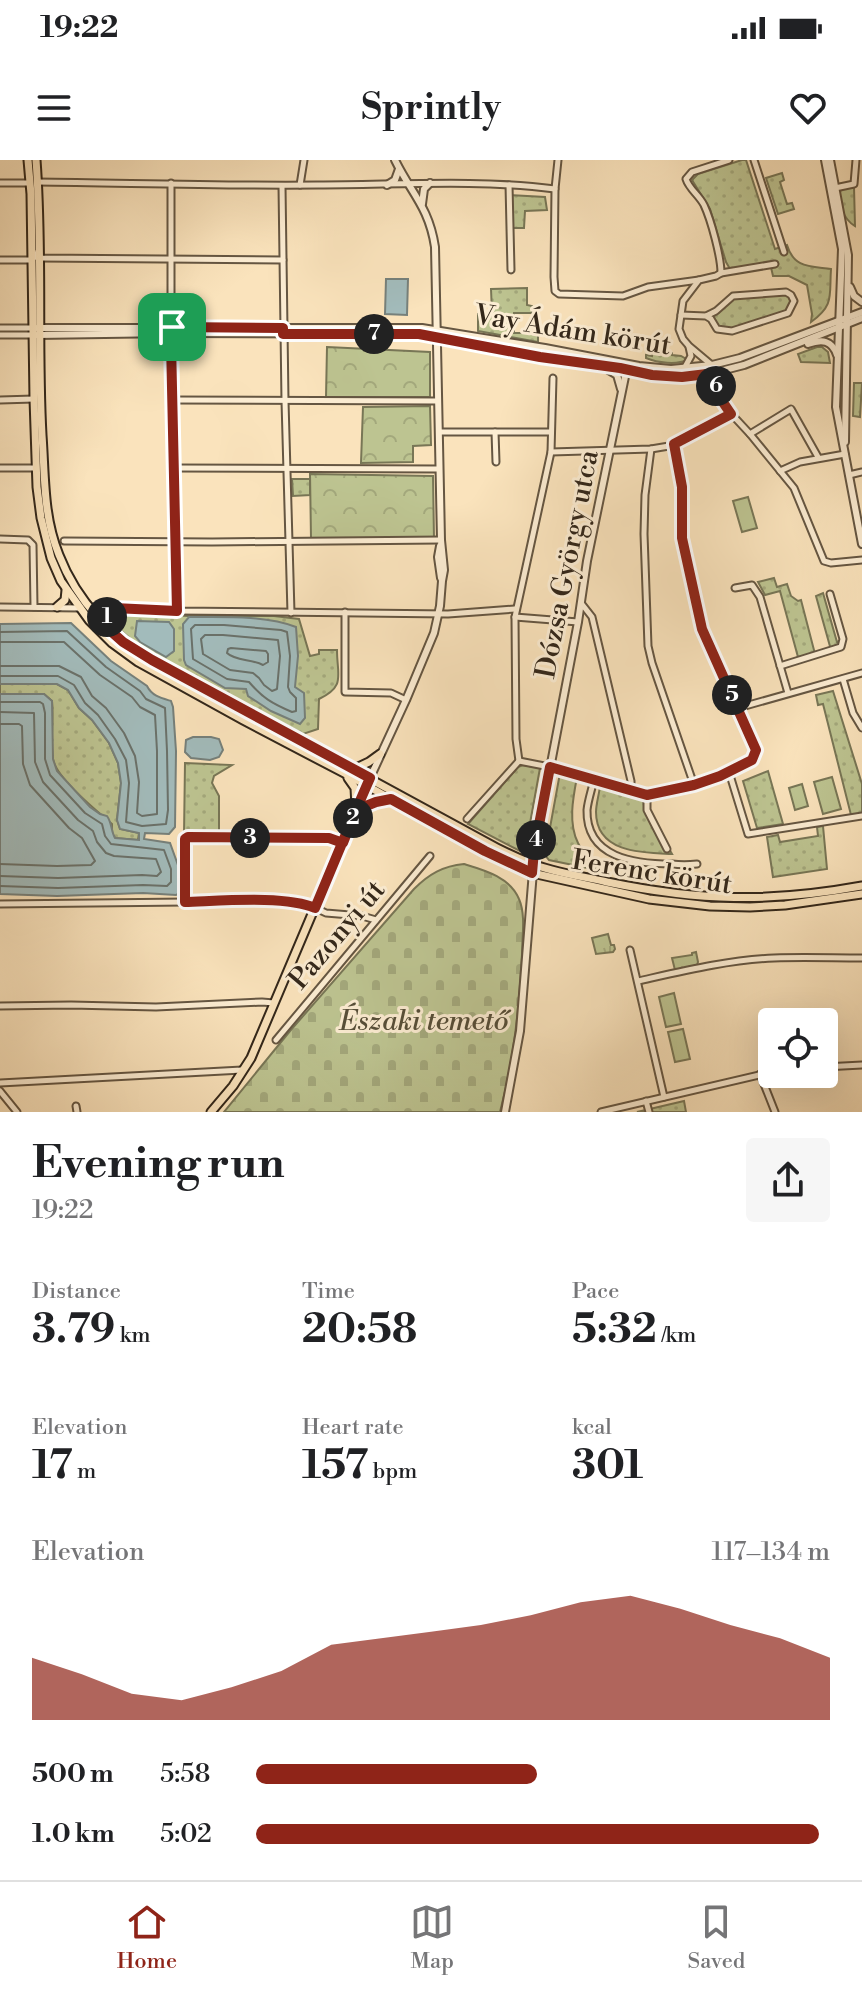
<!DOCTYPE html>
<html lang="en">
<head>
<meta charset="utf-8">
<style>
  :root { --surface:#fff; --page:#f6f6f6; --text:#202124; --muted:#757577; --line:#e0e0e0; --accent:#8f2418 }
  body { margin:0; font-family:"Libre Bodoni",serif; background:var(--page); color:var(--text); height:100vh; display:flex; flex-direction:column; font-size:30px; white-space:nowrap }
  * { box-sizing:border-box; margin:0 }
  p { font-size:26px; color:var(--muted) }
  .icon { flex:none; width:44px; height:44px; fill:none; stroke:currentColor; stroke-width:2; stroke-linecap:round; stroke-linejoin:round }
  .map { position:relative; height:952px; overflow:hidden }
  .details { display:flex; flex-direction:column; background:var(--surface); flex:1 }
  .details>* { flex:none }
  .controls { position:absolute; left:758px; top:848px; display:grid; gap:16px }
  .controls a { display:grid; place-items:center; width:80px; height:80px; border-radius:8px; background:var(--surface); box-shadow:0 8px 32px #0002; font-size:40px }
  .pin { position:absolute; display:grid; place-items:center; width:68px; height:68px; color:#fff; margin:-34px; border-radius:16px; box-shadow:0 4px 12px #0006 }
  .km { position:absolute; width:40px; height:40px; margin:-20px; border-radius:50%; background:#222; color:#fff; font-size:22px; line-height:40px; text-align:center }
  .round { display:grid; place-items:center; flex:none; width:84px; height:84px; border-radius:8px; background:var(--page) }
  .overview { display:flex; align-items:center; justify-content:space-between; height:136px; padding:0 32px }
  h1 { font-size:44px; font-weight:700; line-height:60px }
  .metrics { display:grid; grid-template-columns:repeat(3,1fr); gap:12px; height:136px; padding:8px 32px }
  .metrics div { display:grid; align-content:center }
  .metrics b { font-size:40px; font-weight:700 }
  .metrics small { font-size:22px; font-weight:400 }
  .metrics p { font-size:22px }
  .chart { height:224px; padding:16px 32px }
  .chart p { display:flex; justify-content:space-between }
  .chart svg { width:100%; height:144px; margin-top:8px; fill:var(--accent); opacity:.7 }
  ul { padding:0 32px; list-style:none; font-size:26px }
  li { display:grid; grid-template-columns:128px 96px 1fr; align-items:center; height:60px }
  li i { height:20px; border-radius:10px; background:var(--accent) }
  .status { display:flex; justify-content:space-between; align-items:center; height:56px; padding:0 40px; background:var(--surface); direction:ltr }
  .status svg { height:22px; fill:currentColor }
  header { display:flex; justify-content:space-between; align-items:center; height:104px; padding:0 32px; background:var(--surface); font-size:36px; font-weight:700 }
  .tab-bar { display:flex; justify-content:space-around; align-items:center; height:112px; border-top:2px solid var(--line); background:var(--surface); font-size:22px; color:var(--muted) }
  .tab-bar a { display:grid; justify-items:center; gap:4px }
  .tab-bar .active { color:var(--accent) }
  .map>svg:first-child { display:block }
  .grass { fill:url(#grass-tufts); stroke:#787656; stroke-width:2 }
  .forest { fill:url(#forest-crowns); stroke:#787656; stroke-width:2 }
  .cemetery { fill:url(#cemetery-stones); stroke:#787656; stroke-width:2 }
  .park { fill:url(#park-dots); stroke:#787656; stroke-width:2 }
  .pitch { fill:#bdc491; stroke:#787656; stroke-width:2 }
  .water { fill:#a2bbbb; stroke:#76807b; stroke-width:2 }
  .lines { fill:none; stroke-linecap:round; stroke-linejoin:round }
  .shore { stroke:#6a716a; stroke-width:2 }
  .minor-casing { stroke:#655642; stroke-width:9 }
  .tertiary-casing { stroke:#655642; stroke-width:10 }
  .primary-casing { stroke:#33271a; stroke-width:11 }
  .minor { stroke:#fcedd3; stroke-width:5 }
  .tertiary { stroke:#fcedd3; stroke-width:6 }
  .primary { stroke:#fae3bc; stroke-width:7 }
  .route-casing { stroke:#fff; stroke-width:16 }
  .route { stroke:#8f2418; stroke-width:10 }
  .labels { text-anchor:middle; stroke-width:6; stroke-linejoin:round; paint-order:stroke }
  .street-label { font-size:28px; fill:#33271a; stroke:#fcedd3 }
  .park-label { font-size:28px; font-style:italic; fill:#564e38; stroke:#fcedd3 }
</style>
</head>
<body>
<div class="status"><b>19:22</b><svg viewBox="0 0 49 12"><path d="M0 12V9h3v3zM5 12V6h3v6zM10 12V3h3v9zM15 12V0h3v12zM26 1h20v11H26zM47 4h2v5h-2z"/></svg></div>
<header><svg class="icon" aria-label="menu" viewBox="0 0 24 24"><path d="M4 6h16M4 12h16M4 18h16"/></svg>Sprintly<svg class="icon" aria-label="heart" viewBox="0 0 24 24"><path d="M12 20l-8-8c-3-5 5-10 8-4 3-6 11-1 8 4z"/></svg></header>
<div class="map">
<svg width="862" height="952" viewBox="0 0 862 952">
  <defs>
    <pattern id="grass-tufts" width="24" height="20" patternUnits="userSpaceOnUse" patternTransform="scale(2)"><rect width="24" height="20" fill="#bdc491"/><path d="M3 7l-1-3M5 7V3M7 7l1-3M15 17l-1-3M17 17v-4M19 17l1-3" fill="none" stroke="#a3a87c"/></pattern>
    <pattern id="forest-crowns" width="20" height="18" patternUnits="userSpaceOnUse" patternTransform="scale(2)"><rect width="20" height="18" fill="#bdc491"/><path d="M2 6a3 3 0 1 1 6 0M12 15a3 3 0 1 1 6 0" fill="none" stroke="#a3a87c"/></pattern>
    <pattern id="cemetery-stones" width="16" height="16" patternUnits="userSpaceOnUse" patternTransform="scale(2)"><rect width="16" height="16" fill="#bdc491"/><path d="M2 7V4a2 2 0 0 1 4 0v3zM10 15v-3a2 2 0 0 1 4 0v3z" fill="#a3a87c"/></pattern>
    <pattern id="park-dots" width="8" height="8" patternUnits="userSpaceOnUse" patternTransform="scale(2)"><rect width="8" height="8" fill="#bdc491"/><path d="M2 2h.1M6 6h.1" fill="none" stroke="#a3a87c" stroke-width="1.8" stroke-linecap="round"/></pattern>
  </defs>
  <rect width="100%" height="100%" fill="#fae3bc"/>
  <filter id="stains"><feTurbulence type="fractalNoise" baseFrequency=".0025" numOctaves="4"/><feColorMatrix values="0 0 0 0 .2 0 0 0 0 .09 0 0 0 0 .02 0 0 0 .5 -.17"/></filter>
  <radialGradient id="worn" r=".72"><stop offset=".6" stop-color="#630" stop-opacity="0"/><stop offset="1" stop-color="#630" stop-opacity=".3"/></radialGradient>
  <g class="grass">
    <polygon points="608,774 611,785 614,785 615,789 613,792 596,794 592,778"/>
    <polygon points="696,792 698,802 697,805 675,810 672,798 692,795 692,793"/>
  </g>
  <g class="forest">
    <polygon points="327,187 430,192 430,237 326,237"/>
    <polygon points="430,246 431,285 413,286 413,302 361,303 363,247"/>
    <polygon points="310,314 433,316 434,379 311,378"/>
  </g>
  <path class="cemetery" d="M464,704C484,710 510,717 519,739C526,755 522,777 522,794C519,848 514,900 500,952H224L290,871L414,729C429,714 443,706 464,704Z"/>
  <g class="park">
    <path d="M742,0H746L775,89L787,85C794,108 809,106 831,109C829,135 835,145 811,162L812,154L807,125L789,116H773L770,103L730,109L726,102L710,49L692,20L698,14Z"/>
    <polygon points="782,13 784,20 780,22 787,44 792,43 794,49 778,54 766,18"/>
    <path d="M845,27H854L855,66C844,60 836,41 841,29Z"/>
    <polygon points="509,35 545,37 547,50 525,51 524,68 509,68"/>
    <polygon points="527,128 527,145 532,146 532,153 514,153 514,173 538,173 538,182 478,171 478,154 492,153 491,129"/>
    <polygon points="786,133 793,141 788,152 732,170 717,168 711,156 733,137"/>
    <polygon points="817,187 822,187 828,192 830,203 801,202 798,194"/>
    <path d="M652,192L672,193V195L681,196L688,200C676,205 658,203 646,198V195L652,196Z"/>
    <polygon points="854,223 862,223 860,257 853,256"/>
    <polygon points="292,319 310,319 310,335 293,336"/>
    <polygon points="774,418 777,427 787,424 791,436 798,441 801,440 815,494 798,497 780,431 765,435 758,422"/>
    <polygon points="823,433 837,482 841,481 840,485 831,490 816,436"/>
    <path d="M114,453L188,456H274L299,459L310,496L319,494V490H337C337,516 346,526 319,539L318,569L303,574L154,495L138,485L112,463Z"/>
    <path d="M0,523L57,524L68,530L79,548L92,560L109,583L118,603L121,623L117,660L120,669L139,673L138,680L115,678L112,673V664C97,651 56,618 53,599C50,580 54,560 52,541L44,534H0Z"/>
    <polygon points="833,531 862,624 862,654 851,655 823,544 818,545 816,535"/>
    <polygon points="185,603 232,605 214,616 212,623 219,636 219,676 184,675"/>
    <polygon points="523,605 540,608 525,691 520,691 468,664 518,607"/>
    <polygon points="768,611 783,664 757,668 743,621"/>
    <path d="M560,613L577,617C573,638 568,663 578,683C583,694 595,699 597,710L549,700L545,695Z"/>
    <path d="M600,626L646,641L647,651L672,694C643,693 596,693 596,652C596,644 599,635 600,626Z"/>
    <polygon points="823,666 827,709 773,717 767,677 778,675 780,682 818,676 817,667"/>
    <polygon points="684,941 686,952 637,952"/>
  </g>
  <g class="pitch">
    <polygon points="748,337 757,368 742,372 733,341"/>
    <polygon points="832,617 841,649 823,654 814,622"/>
    <polygon points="802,624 808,646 795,650 789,628"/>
    <polygon points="674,833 681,864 666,867 659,837"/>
    <polygon points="683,869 690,899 675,902 668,872"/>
  </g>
  <g class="water">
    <polygon points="386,119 408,119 407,155 385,154"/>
    <path d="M189,457C222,457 266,455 296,467L298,496L295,527L304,533L305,558L300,564L271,551L248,536L246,529L225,528L186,505L184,500L183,464Z"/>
    <polygon points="137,461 169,462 174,469 174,491 166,497 140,482 135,476"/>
    <path d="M71,463L111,501L147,526C152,536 161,538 171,541L173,547L176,591L175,667L169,674L145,673L144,679L170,683L179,708V733L176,735L143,733L57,736L0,734V534H44L52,541L53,599L57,611L90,647L100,654L107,656C112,663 111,671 115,678L139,680V673L120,669L117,660L121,623L118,603L109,583L92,560L79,548L68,530L57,524H0V464Z"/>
    <polygon points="193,577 211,577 219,579 223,590 219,597 210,600 191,598 185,592 186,580"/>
  </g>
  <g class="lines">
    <g class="shore">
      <path d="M195,465H224L281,470L287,472L290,496L288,527L290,532L296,538V551L292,552C271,543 263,538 249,522L227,519L193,499L191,469Z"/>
      <polyline points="0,472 67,471 106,507 140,531 146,539 165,548 167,591 168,650 166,664 142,666 126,662 129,623 126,600 115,579 98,555 85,543 74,525 58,516 0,516"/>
      <polygon points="205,475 223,475 278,480 280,496 277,529 272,531 264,525 259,518 253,513 230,510 203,494 201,479"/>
      <polyline points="0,482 64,482 100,515 132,537 140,547 155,555 157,591 157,654 142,656 137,653 139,622 135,596 124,573 106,548 92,536 81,517 59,506 0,506"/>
      <path d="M231,488L266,491L268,494V502L263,505C252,499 235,501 227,493L228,489Z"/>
      <polyline points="0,542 40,542 43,544 45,553 45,599 50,615 85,653 102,664 105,676 111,684 164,690 171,709 171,722 167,726 143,725 58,728 0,726"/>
      <polyline points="0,552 34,553 35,602 43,622 78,660 93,671 97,682 106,693 114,696 156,699 161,712 157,716 142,715 58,718 0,716"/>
      <polyline points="0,564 19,564 22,566 23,604 30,625 69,668 82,678 95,701 91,705 57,706 0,704"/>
    </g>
    <g class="minor-casing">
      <g id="minor">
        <polyline points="558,0 555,29 554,117 555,131 559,134 623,136 648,127 699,120"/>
        <polyline points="754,0 784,92"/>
        <path d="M37,22C131,23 224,26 318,25C397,25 477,19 555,29"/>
        <polyline points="0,23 30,23"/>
        <polyline points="171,23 171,142 172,167 171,183 177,451"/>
        <polyline points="300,25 304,0"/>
        <polyline points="509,25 511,110"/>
        <polyline points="282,26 285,241 291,453"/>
        <polyline points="835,28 854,24 856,0"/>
        <polyline points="33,91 35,97 40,98 283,100"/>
        <polyline points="0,100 32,100"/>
        <path d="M721,113C721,97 711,60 704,45C699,35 689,29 686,19L692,12L729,0"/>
        <polyline points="681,155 706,156 716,151 733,136 786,132 791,135 794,141 788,153 732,171 717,169 711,159 706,156"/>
        <polyline points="0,168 33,168"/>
        <polyline points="0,175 33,175"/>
        <polyline points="685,207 691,196 689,187"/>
        <polyline points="720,212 689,186 683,179 679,169 683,141 699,120 716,116 721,113 775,104"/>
        <polyline points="715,213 718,235 724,246 750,274 794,328 824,401 831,403 862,400"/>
        <polyline points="0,240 34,239"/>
        <polyline points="172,240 438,241"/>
        <polyline points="439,272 551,272"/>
        <polyline points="495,272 496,302"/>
        <polyline points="750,274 791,249 818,297"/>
        <polyline points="651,289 645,335 644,374 648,486 652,503 694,625"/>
        <polyline points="551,292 651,289 669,286 731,254"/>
        <polyline points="0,308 36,308"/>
        <polyline points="174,308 439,309"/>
        <polyline points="780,311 800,302 845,294"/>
        <polyline points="849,315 862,312"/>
        <polyline points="0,379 28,380 33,385 34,447"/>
        <polyline points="64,381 212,382 441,380"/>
        <polyline points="735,428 752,425 760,437 788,533"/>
        <polyline points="581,443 592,457 631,621 631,630"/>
        <polyline points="0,447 79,448"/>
        <polyline points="89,448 177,451 448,454 515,449"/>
        <polyline points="345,452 345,532 391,533 406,540"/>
        <polyline points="515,457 578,462"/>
        <polyline points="780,506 841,487 843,479 830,434"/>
        <polyline points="843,519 853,553 862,568"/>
        <polyline points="738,548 862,513"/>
        <polyline points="519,601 560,609 647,635 694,625 720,616 752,600 756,590 702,469 682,378 682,327 674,284"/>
        <polyline points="519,601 516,579 515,457 551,292 553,218"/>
        <polyline points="729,612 748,674 862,656"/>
        <path d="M594,619C592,629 588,640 587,650C586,698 635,704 672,704C680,705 688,705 697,704"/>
        <polyline points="647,635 647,650 667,689"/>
        <polyline points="467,659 519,601"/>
        <polyline points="185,742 185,679 188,677 329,678 342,683"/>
        <polyline points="0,744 286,741 305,743 326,753 362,756 376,760"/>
        <polyline points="630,790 664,937"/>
        <path d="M638,821C683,811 728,800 774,798C803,797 833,798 862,798"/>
        <polyline points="0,846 71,845 156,847 262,842 274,843"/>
        <polyline points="276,880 430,696"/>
        <polyline points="824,907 862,905"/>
        <polyline points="760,914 775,952"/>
        <polyline points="0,923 242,910"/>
        <polyline points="0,931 17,952"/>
        <polyline points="646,941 649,952"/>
        <polyline points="76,946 77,952"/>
        <polyline points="601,952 772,912"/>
      </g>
    </g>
    <g class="tertiary-casing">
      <g id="tertiary">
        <polyline points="825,0 842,89 836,247 862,384"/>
        <polyline points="830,0 848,95 845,282"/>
        <polyline points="387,25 395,20 399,9"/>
        <polyline points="422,44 424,29 430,23"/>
        <polyline points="850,127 854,136 862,142"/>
        <polyline points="37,168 422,168 545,188 639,206 671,209 712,205 740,198 862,152"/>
        <polyline points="156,173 165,182 171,195"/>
        <polyline points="37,175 172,173 419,174 540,197 615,208 652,215 682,217 705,215 744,205 862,158"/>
        <path d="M808,184C822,179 832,180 837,195"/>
        <polyline points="605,208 617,215 621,229"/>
        <polyline points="440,386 438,397 441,418"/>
        <path d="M370,618L406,540L434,473L440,446L442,421L444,410L441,380L435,87C429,47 411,33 395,0"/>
        <polyline points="505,952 520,871 535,687 578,462 587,401 627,207"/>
      </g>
    </g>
    <g class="primary-casing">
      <g id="primary">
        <polyline points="28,0 31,34 34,239 37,327 41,358 51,398 61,421 89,460 112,483 138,502 243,560 344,613 485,691 532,713 649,739 710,746 750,747 785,745 862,734"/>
        <path d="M36,0C43,92 37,183 42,275C45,316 43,356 59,395C78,444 115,480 160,505L486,682C500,690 515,697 530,703C554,713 582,716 607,722C699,741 769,743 862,726"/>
        <polyline points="57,447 65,440 66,430"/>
        <polyline points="105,466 108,456 114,448"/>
        <polyline points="354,609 369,602 380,594"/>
        <polyline points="348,618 355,628 356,647"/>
        <polyline points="356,650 376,642 391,639"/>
        <polyline points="211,952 233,926 251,898 367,624"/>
      </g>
    </g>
    <use href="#minor" class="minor"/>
    <use href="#tertiary" class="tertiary"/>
    <use href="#primary" class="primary"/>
  </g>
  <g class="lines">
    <g class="route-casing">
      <path id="route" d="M172,167L171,183L177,451L114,448L108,456L105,466L123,482L152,500L370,618C351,661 333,705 315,748C287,735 219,741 185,742V679L188,677L329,678L343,683L356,650L376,642L391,639L485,691L532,713L534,691L550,607L647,635L694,625L720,616L752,600L756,590L702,469L682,378V327L674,284L731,254L718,235L715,213L682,217L652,215L620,208L540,197L419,174H283V168L172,167"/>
    </g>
    <use href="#route" class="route"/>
  </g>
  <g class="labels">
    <g class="street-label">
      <text transform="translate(573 169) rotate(9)" y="10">Vay Ádám körút</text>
      <text transform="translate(566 404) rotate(-79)" y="10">Dózsa György utca</text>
      <text transform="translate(652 711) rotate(9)" y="10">Ferenc körút</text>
      <text transform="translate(336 774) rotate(-50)" y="10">Pazonyi út</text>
    </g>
    <g class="park-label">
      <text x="424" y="870">Északi temető</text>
    </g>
  </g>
  <rect width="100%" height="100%" filter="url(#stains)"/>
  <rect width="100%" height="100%" fill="url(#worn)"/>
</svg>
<div class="controls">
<a><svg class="icon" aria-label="locate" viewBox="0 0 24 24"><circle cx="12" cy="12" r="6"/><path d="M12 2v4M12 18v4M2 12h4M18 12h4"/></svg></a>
</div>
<div class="pin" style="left:172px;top:167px;background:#1e9e55"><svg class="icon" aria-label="arrive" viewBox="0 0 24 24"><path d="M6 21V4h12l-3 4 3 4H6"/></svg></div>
<b class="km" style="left:107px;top:457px">1</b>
<b class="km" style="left:353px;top:658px">2</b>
<b class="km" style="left:250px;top:678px">3</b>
<b class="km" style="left:536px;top:680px">4</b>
<b class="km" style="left:732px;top:535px">5</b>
<b class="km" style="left:716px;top:226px">6</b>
<b class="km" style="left:374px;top:174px">7</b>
</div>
<section class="details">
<div class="overview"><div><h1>Evening run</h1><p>19:22</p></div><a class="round"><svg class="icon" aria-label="share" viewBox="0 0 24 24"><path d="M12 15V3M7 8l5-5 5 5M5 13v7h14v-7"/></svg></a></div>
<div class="metrics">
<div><p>Distance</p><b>3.79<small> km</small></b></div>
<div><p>Time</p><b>20:58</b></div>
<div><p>Pace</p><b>5:32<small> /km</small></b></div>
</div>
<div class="metrics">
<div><p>Elevation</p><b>17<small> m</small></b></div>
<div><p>Heart rate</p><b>157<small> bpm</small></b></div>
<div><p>kcal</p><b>301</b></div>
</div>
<div class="chart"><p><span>Elevation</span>117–134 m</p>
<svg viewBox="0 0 160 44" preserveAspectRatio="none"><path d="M0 44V25L10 30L20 36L30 38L40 34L50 29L60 21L70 19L80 17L90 15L100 12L110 8L120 6L130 10L140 15L150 19L160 25V44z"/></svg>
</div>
<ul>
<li><b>500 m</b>5:58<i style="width:49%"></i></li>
<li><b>1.0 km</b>5:02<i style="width:98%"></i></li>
</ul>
</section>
<nav class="tab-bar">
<a class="active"><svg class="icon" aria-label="home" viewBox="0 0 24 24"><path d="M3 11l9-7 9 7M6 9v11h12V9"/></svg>Home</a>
<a><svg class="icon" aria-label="map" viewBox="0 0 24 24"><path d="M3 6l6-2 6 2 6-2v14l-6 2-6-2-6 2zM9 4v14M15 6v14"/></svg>Map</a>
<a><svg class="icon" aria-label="saved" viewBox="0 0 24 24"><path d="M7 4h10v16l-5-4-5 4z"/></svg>Saved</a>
</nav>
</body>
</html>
